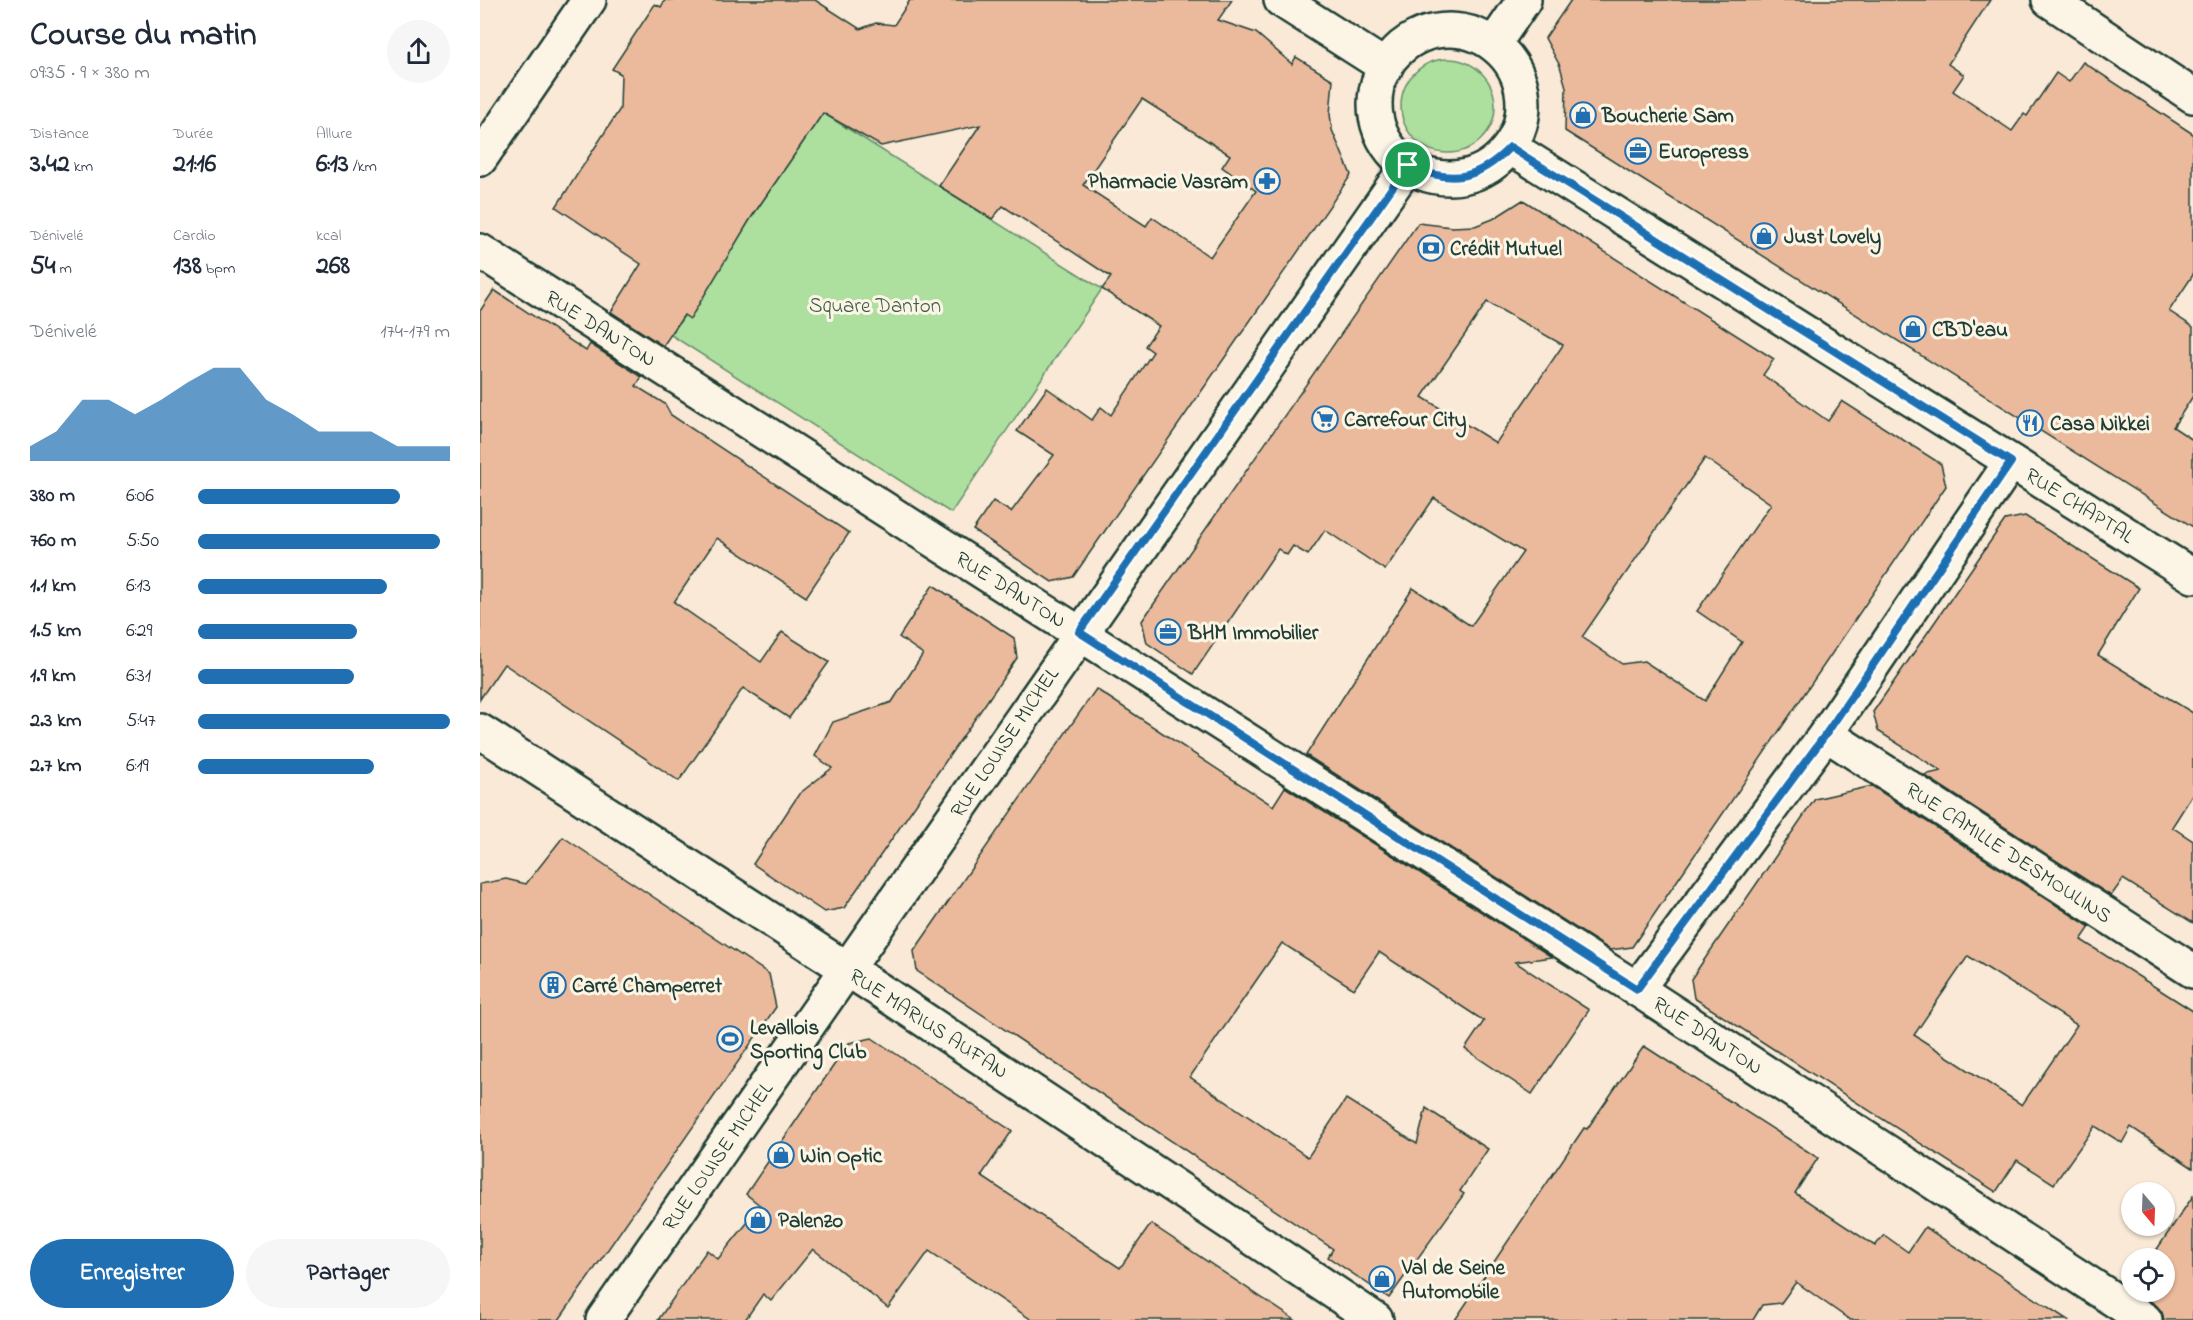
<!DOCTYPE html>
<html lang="fr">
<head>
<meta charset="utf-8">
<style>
  :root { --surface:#fff; --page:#f6f6f7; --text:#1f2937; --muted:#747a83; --accent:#1f6fb2 }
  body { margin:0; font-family:"Indie Flower",sans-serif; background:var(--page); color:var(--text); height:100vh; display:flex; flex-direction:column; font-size:22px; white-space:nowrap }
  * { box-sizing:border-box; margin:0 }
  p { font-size:20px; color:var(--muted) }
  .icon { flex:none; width:33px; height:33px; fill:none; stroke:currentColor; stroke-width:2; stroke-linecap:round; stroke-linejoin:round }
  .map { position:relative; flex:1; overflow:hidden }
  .panel { display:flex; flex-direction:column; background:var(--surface); width:480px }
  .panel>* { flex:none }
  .needle { width:39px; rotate:161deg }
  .controls { position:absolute; left:1641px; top:1182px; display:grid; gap:12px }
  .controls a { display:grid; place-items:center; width:54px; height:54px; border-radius:50%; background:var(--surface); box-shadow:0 2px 4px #0004; font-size:30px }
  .pin { position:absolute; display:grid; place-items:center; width:51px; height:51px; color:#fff; margin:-26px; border:3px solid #fff; border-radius:50%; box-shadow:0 2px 6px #0007 }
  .round { display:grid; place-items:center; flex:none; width:63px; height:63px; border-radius:32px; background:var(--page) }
  .headline { display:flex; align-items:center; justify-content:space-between; height:102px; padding:0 30px }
  h1 { font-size:33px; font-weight:700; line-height:45px }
  .metrics { display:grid; grid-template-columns:repeat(3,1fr); gap:9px; height:102px; padding:6px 30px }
  .metrics div { display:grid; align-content:center }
  .metrics b { font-size:26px; font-weight:700 }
  .metrics small { font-size:16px; font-weight:400 }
  .metrics p { font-size:16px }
  .chart { height:168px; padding:12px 30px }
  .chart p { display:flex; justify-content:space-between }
  .chart svg { width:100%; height:108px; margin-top:6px; fill:var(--accent); opacity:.7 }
  .cta { display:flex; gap:12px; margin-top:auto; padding:12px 30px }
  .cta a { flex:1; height:69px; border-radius:36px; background:var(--accent); color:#fff; font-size:24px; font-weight:700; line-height:69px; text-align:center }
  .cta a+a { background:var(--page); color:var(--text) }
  ul { padding:0 30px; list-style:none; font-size:20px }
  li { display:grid; grid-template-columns:96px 72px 1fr; align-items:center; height:45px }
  li i { height:15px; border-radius:8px; background:var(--accent) }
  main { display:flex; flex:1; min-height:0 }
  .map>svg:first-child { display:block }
  .green { fill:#addf9f; stroke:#668e6a; stroke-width:1.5 }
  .building { fill:#ebba9c; stroke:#1f3d34; stroke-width:1.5; fill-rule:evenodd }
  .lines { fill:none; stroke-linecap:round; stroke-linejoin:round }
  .street-casing { stroke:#1f3d34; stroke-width:38 }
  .street { stroke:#fcf5e5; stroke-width:33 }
  .route-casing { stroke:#fff; stroke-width:12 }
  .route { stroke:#1f6fb2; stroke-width:8 }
  .labels { text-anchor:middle; stroke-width:6; stroke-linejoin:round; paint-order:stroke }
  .poi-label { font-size:21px; font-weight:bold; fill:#1f3d34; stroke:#fcf5e5; text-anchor:start }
  .park-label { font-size:21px; fill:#3b5d49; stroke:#fcf5e5 }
  .street-label { font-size:21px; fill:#1f3d34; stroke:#fcf5e5 }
</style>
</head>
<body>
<main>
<section class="panel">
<div class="headline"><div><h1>Course du matin</h1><p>09:35 · 9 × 380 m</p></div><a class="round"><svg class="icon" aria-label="share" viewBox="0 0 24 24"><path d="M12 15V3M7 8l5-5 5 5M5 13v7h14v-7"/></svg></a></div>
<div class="metrics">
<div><p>Distance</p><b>3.42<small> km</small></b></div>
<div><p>Durée</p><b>21:16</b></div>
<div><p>Allure</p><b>6:13<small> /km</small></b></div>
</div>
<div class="metrics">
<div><p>Dénivelé</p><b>54<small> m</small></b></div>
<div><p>Cardio</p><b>138<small> bpm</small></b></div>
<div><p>kcal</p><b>268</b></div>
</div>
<div class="chart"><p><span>Dénivelé</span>174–179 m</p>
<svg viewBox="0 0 160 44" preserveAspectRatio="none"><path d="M0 44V38L10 32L20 19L30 19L40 25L50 19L60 12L70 6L80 6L90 19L100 25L110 32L120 32L130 32L140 38L150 38L160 38V44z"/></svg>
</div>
<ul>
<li><b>380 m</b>6:06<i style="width:80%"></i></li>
<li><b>760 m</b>5:50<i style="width:96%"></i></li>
<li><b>1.1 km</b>6:13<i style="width:75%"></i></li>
<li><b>1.5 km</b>6:29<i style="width:63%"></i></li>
<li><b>1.9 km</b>6:31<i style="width:62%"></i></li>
<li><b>2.3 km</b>5:47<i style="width:100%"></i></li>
<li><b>2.7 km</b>6:19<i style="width:70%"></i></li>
</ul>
<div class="cta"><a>Enregistrer</a><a>Partager</a></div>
</section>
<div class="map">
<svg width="1713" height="1320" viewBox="0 0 1713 1320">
  <rect width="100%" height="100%" fill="#f9e9d6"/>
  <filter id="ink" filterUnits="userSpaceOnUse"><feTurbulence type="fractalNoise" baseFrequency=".0167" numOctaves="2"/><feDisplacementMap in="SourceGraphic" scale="12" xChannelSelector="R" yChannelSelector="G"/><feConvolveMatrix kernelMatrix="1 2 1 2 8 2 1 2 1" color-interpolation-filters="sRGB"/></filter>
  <g filter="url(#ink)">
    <g class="green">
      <circle cx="968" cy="106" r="47"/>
      <polygon points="343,113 622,289 471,513 191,335"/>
    </g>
    <g class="building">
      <path d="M185,0H335L380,29L396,23L414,25L430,0H752L738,20L776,33L812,64L816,57L853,80L850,114L852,130L871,175L593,577L572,582L493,530L513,501L531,512L574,455L537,431L567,388L612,420L621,407L631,415L673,352L665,346L679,326L622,289L631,277L523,206L512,219L459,186L500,125L401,146L343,113L271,218L210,319L204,315L183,346L131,312L161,264L76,207L140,109L141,74L132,69L175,4L181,7ZM662,99L750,155L742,167L776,191L730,257L672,217L666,226L603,185Z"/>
      <polygon points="1091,0 1510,0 1468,64 1484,75 1473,91 1532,131 1544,114 1547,116 1576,73 1589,82 1603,62 1713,134 1713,275 1689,311 1713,327 1713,396 1693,427 1713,440 1713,527 1085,131 1086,87 1080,66 1065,38"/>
      <path d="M1043,200L1294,359L1283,375L1348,421L1362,401L1461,464L1466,486L1152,947L1130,950L826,755L933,588L991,626L1043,552L954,498L905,570L845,530L828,555L813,546L807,555L798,549L713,674L667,643L662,621L938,223L972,227L995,226L1013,219ZM1007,302L1083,345L1016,443L942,397ZM1225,458L1291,504L1217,611L1262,642L1225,701L1164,661L1142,664L1102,637Z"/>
      <polygon points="14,290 106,351 110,344 162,377 156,386 185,404 191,415 369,533 326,597 237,538 194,602 281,662 302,632 349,662 309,718 263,688 199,781 24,664 0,699 0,311"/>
      <polygon points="1545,516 1659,588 1618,655 1713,713 1713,794 1692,827 1713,841 1713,923 1643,879 1631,896 1444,775 1461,771 1398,731 1393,712 1525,520"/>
      <polygon points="453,585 534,638 537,658 364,908 344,912 273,864 319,794 352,768 335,756 353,722 412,702 443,654 419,637"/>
      <polygon points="616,689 793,806 805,787 1072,957 1035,962 1109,1010 1052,1094 985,1049 1004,1021 899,952 874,989 802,943 771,988 710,1077 828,1157 866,1099 937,1144 946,1108 1008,1149 980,1191 984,1194 909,1298 848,1257 853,1249 437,971 434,951"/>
      <path d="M1392,786L1610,927L1601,940L1713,1011V1168L1651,1127L1642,1143L1615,1126L1574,1184L1537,1160L1516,1192L1214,998L1211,979L1335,799ZM1488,956L1597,1025L1542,1105L1434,1035Z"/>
      <polygon points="83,837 289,974 296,1007 79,1320 0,1320 0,884 26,879 46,884"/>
      <polygon points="392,1038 532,1131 501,1176 640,1268 671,1224 815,1320 552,1320 449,1251 408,1308 333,1249 291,1301 283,1294 265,1320 178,1320 227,1250 238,1259 281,1206 266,1194 369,1043"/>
      <polygon points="1164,1046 1338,1158 1315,1193 1395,1246 1404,1235 1428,1252 1445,1227 1588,1320 1370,1320 1316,1282 1301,1303 1282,1305 1273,1320 975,1320 1104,1128 1107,1129"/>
      <polygon points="1713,1196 1713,1320 1684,1320 1682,1312 1676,1305 1656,1292 1684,1292 1684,1258 1671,1258"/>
    </g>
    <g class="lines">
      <g class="street-casing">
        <g id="street">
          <polyline points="801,0 906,67"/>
          <polyline points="1569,0 1713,96"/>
          <circle cx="969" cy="104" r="74"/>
          <polyline points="1014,44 1044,0"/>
          <polyline points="1030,147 1713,576"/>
          <polyline points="0,159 109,0"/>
          <polyline points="0,251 1157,989 1665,1320"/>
          <polyline points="0,731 407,995 896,1320"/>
          <polyline points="1346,734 1713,971"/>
          <polyline points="1157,989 1346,734 1531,462"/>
          <path d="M123,1320C391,935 657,549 928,165"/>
        </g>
      </g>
      <use href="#street" class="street"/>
    </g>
  </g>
  <g class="lines" filter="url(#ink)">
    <g class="route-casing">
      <path id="route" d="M1030,147L1531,462L1346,734L1157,989L599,632L928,165C970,185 998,180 1030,147Z"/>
    </g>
    <use href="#route" class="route"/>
  </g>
  <defs>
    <g id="shop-ring" transform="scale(1.35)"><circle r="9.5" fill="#fcf5e5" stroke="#1f6fb2" stroke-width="1.5"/><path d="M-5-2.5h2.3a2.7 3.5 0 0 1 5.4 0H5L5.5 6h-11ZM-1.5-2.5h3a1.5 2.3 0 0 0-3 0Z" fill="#1f6fb2"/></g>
    <g id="office-ring" transform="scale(1.35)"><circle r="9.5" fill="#fcf5e5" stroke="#1f6fb2" stroke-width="1.5"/><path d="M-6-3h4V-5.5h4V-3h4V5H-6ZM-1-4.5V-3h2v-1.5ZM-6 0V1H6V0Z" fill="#1f6fb2"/></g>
    <g id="pharmacy-ring" transform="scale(1.35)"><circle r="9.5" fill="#fcf5e5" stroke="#1f6fb2" stroke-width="1.5"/><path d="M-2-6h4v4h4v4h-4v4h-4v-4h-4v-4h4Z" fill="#1f6fb2"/></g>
    <g id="bank-ring" transform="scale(1.35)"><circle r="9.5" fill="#fcf5e5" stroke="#1f6fb2" stroke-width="1.5"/><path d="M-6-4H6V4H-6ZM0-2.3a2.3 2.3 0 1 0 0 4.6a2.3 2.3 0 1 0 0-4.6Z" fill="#1f6fb2"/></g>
    <g id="supermarket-ring" transform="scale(1.35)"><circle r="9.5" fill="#fcf5e5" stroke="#1f6fb2" stroke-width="1.5"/><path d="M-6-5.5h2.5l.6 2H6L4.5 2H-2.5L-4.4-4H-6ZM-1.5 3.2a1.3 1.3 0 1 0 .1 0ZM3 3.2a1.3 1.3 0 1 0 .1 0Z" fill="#1f6fb2"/></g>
    <g id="restaurant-ring" transform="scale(1.35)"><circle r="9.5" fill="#fcf5e5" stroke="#1f6fb2" stroke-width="1.5"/><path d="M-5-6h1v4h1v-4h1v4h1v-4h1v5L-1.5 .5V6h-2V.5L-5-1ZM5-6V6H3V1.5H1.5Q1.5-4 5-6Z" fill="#1f6fb2"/></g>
    <g id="building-ring" transform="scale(1.35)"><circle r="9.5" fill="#fcf5e5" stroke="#1f6fb2" stroke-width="1.5"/><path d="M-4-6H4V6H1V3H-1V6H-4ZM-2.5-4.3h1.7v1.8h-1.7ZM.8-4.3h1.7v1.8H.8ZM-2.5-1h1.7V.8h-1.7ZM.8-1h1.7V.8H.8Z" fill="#1f6fb2"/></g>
    <g id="stadium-ring" transform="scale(1.35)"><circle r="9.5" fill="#fcf5e5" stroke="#1f6fb2" stroke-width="1.5"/><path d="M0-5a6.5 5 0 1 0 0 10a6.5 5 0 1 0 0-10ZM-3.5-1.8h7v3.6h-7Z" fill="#1f6fb2"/></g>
  </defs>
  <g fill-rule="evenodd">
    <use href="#shop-ring" x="1103" y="115"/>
    <use href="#office-ring" x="1158" y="151"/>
    <use href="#pharmacy-ring" x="787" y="181"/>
    <use href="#shop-ring" x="1284" y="236"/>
    <use href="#bank-ring" x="951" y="248"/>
    <use href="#shop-ring" x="1433" y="329"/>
    <use href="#supermarket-ring" x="845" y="419"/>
    <use href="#restaurant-ring" x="1550" y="423"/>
    <use href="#office-ring" x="688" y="632"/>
    <use href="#building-ring" x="73" y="985"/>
    <use href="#stadium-ring" x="250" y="1039"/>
    <use href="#shop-ring" x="301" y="1155"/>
    <use href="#shop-ring" x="278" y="1220"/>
    <use href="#shop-ring" x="902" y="1279"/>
  </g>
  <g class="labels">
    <g class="poi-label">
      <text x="1122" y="122">Boucherie Sam</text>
      <text x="1178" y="158">Europress</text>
      <text x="768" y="188" text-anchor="end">Pharmacie Vasram</text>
      <text x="1304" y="243">Just Lovely</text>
      <text x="970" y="255">Crédit Mutuel</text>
      <text x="1452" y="336">CBD'eau</text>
      <text x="864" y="426">Carrefour City</text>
      <text x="1570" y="430">Casa Nikkei</text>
      <text x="708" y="639">BHM Immobilier</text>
      <text x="92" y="992">Carré Champerret</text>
      <text x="270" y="1034">Levallois<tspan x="270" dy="24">Sporting Club</tspan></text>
      <text x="320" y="1162">Win Optic</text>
      <text x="298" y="1227">Palenzo</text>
      <text x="922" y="1274">Val de Seine<tspan x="922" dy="24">Automobile</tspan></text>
    </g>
    <g class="park-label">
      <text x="395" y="312">Square Danton</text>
    </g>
    <g class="street-label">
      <text transform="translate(121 328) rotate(32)" y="7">RUE DANTON</text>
      <text transform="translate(1600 505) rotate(32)" y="7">RUE CHAPTAL</text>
      <text transform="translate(531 589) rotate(32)" y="7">RUE DANTON</text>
      <text transform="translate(524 742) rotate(-56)" y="7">RUE LOUISE MICHEL</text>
      <text transform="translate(1529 852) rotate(33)" y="7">RUE CAMILLE DESMOULINS</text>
      <text transform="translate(449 1023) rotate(33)" y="7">RUE MARIUS AUFAN</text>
      <text transform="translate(1228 1035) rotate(33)" y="7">RUE DANTON</text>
      <text transform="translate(237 1156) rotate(-55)" y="7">RUE LOUISE MICHEL</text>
    </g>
  </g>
</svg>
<div class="controls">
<a><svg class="needle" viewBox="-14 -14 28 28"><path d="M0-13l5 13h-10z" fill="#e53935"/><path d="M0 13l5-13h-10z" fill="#747a83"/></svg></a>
<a><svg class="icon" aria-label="locate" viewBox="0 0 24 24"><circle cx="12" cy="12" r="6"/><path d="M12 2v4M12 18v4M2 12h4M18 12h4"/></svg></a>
</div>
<div class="pin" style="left:928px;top:165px;background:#1e9e55"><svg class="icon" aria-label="arrive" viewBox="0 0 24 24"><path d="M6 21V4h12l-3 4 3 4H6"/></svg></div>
</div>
</main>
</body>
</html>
